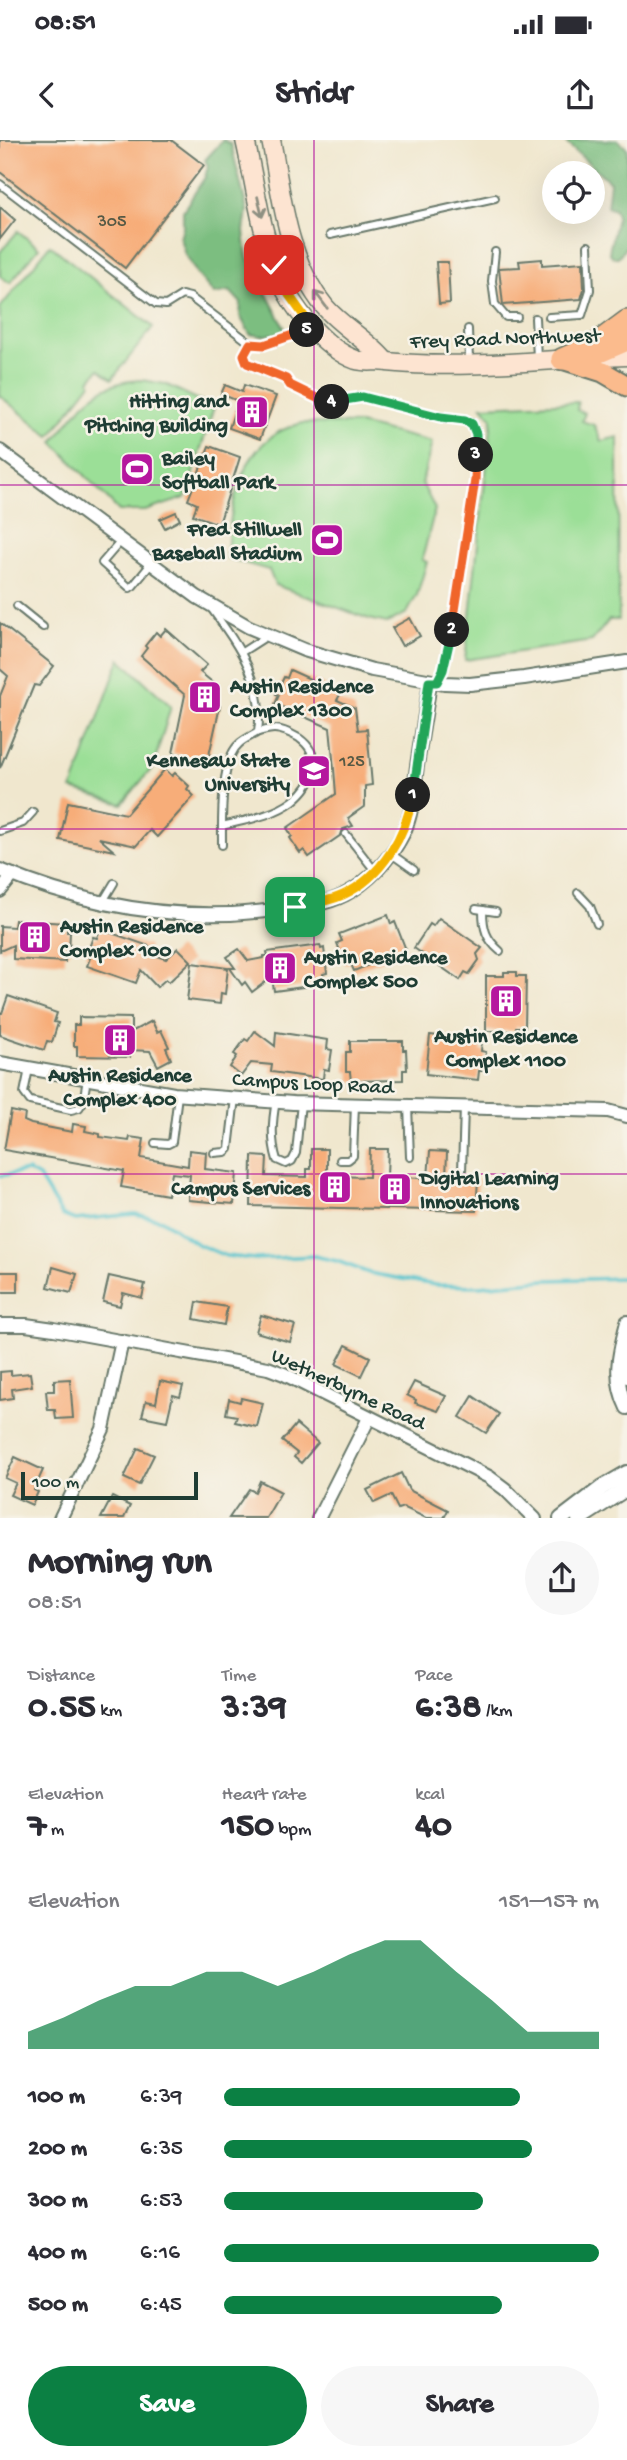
<!DOCTYPE html>
<html lang="en">
<head>
<meta charset="utf-8">
<style>
  :root { --surface:#fff; --page:#f7f7f7; --text:#2b2b33; --muted:#7c7c81; --accent:#0b8043 }
  body { margin:0; font-family:"Gochi Hand",sans-serif; background:var(--page); color:var(--text); height:100vh; display:flex; flex-direction:column; font-size:26px; white-space:nowrap }
  * { box-sizing:border-box; margin:0 }
  p { font-size:23px; color:var(--muted) }
  .icon { flex:none; width:38px; height:38px; fill:none; stroke:currentColor; stroke-width:2; stroke-linecap:round; stroke-linejoin:round }
  .map { position:relative; height:1378px; overflow:hidden }
  .details { display:flex; flex-direction:column; background:var(--surface); flex:1 }
  .details>* { flex:none }
  .buttons { position:absolute; left:542px; top:21px; display:grid; gap:14px }
  .buttons a { display:grid; place-items:center; width:63px; height:63px; border-radius:50%; background:var(--surface); box-shadow:0 7px 28px #0002; font-size:35px }
  .scale { position:absolute; left:21px; bottom:18px; width:177px; box-sizing:border-box; padding-left:7px; border:4px solid #1f3d34; border-top:0; font-size:19px; line-height:24px; white-space:nowrap; color:#1f3d34; -webkit-text-stroke:5px #f7f3e8; paint-order:stroke }
  .pin { position:absolute; display:grid; place-items:center; width:60px; height:60px; color:#fff; margin:-30px; border-radius:14px; box-shadow:0 4px 10px #0006 }
  .km { position:absolute; width:35px; height:35px; margin:-18px; border-radius:50%; background:#222; color:#fff; font-size:19px; line-height:35px; text-align:center }
  .round { display:grid; place-items:center; flex:none; width:74px; height:74px; border-radius:37px; background:var(--page) }
  .overview { display:flex; align-items:center; justify-content:space-between; height:119px; padding:0 28px }
  h1 { font-size:38px; font-weight:700; line-height:52px }
  .figures { display:grid; grid-template-columns:repeat(3,1fr); gap:10px; height:119px; padding:7px 28px }
  .figures div { display:grid; align-content:center }
  .figures b { font-size:35px; font-weight:700 }
  .figures small { font-size:19px; font-weight:400 }
  .figures p { font-size:19px }
  .chart { height:196px; padding:14px 28px }
  .chart p { display:flex; justify-content:space-between }
  .chart svg { width:100%; height:126px; margin-top:7px; fill:var(--accent); opacity:.7 }
  .primary-button { display:flex; gap:14px; margin-top:auto; padding:14px 28px }
  .primary-button a { flex:1; height:80px; border-radius:42px; background:var(--accent); color:#fff; font-size:28px; font-weight:700; line-height:80px; text-align:center }
  .primary-button a+a { background:var(--page); color:var(--text) }
  ul { padding:0 28px; list-style:none; font-size:23px }
  li { display:grid; grid-template-columns:112px 84px 1fr; align-items:center; height:52px }
  li i { height:18px; border-radius:9px; background:var(--accent) }
  .status { display:flex; justify-content:space-between; align-items:center; height:49px; padding:0 35px; background:var(--surface); direction:ltr }
  .status svg { height:19px; fill:currentColor }
  header { display:flex; justify-content:space-between; align-items:center; height:91px; padding:0 28px; background:var(--surface); font-size:32px; font-weight:700 }
  .map>svg:first-child { display:block }
  .green { fill:#9bdf97; stroke:#5d8e66; stroke-width:2 }
  .forest { fill:#7cbe80; stroke:#4e7e5a; stroke-width:2 }
  .lines { fill:none; stroke-linecap:round; stroke-linejoin:round }
  .stream { stroke:#57c4ce; stroke-width:3.5 }
  .building { fill:#f7ad79 }
  .service-casing { stroke:#68786a; stroke-width:10 }
  .minor-casing { stroke:#68786a; stroke-width:16 }
  .tertiary-casing { stroke:#68786a; stroke-width:18 }
  .secondary-casing { stroke:#68786a; stroke-width:21 }
  .primary-casing { stroke:#68786a; stroke-width:23 }
  .motorway-casing { stroke:#68786a; stroke-width:24 }
  .service { stroke:#fff; stroke-width:6 }
  .minor { stroke:#fff; stroke-width:12 }
  .tertiary { stroke:#fff; stroke-width:14 }
  .secondary { stroke:#fde4d1; stroke-width:18 }
  .primary { stroke:#fbbb8d; stroke-width:19 }
  .motorway { stroke:#fbbb8d; stroke-width:21 }
  .oneway { stroke:#8e9082 }
  .split-1-casing { stroke:#fff; stroke-width:14 }
  .split-2-casing { stroke:#fff; stroke-width:14 }
  .split-3-casing { stroke:#fff; stroke-width:14 }
  .split-4-casing { stroke:#fff; stroke-width:14 }
  .split-5-casing { stroke:#fff; stroke-width:14 }
  .split-6-casing { stroke:#fff; stroke-width:14 }
  .split-1 { stroke:#f5b400; stroke-width:9 }
  .split-2 { stroke:#22a559; stroke-width:9 }
  .split-3 { stroke:#f0652b; stroke-width:9 }
  .split-4 { stroke:#22a559; stroke-width:9 }
  .split-5 { stroke:#f0652b; stroke-width:9 }
  .split-6 { stroke:#f5b400; stroke-width:9 }
  .grid { fill:none; stroke:#b5179e; stroke-width:2; stroke-opacity:0.55 }
  .labels { text-anchor:middle; stroke-width:5; stroke-linejoin:round; paint-order:stroke }
  .number-label { font-size:18px; fill:#555945 }
  .street-label { font-size:21px; fill:#1f3d34; stroke:#f7f3e8 }
  .poi-label { font-size:21px; font-weight:bold; fill:#1f3d34; stroke:#f7f3e8; text-anchor:start }
</style>
</head>
<body>
<div class="status"><b>08:51</b><svg viewBox="0 0 49 12"><path d="M0 12V9h3v3zM5 12V6h3v6zM10 12V3h3v9zM15 12V0h3v12zM26 1h20v11H26zM47 4h2v5h-2z"/></svg></div>
<header><svg class="icon" aria-label="back" viewBox="0 0 24 24"><path d="M15 5l-7 7 7 7"/></svg>Stridr<svg class="icon" aria-label="share" viewBox="0 0 24 24"><path d="M12 15V3M7 8l5-5 5 5M5 13v7h14v-7"/></svg></header>
<div class="map">
<svg width="627" height="1379" viewBox="0 0 627 1379">
  <rect width="100%" height="100%" fill="#f7f3e8"/>
  <filter id="ink" filterUnits="userSpaceOnUse"><feTurbulence type="fractalNoise" baseFrequency=".0143" numOctaves="2"/><feDisplacementMap in="SourceGraphic" scale="14" xChannelSelector="R" yChannelSelector="G"/><feConvolveMatrix kernelMatrix="1 2 1 2 8 2 1 2 1" color-interpolation-filters="sRGB"/></filter>
  <filter id="wash" filterUnits="userSpaceOnUse"><feTurbulence type="fractalNoise" baseFrequency=".00686" numOctaves="4" result="noise"/><feDisplacementMap in="SourceGraphic" scale="28" xChannelSelector="R" yChannelSelector="G"/><feGaussianBlur stdDeviation="1.57" result="paint"/><feColorMatrix in="noise" values="0 0 0 0 0 0 0 0 0 0 0 0 0 0 0 0 0 1.4 0 .05"/><feComposite in="paint" operator="in"/></filter>
  <g filter="url(#wash)">
    <rect width="100%" height="100%" fill="#f0e7ce"/>
    <g class="green">
      <polygon points="18,91 39,108 10,143 0,136 0,112"/>
      <polygon points="50,105 153,187 112,239 99,229 90,240 91,243 50,296 0,256 0,168"/>
      <path d="M142,240L165,244L214,267L185,358L145,371H119L53,302C79,269 95,241 142,240Z"/>
      <polygon points="578,262 577,270 585,273 582,281 594,285 601,301 618,297 619,480 609,480 592,501 465,520 492,278 482,266"/>
      <path d="M302,283L359,284L432,302L422,343L435,369L422,420L427,422L417,455L407,473L387,483L369,479L275,445L269,430L227,418C229,375 236,318 277,293C284,288 294,286 302,283Z"/>
      <polygon points="120,519 171,566 153,627 122,664 72,649"/>
    </g>
    <g class="forest">
      <polygon points="223,0 231,4 247,70 244,91 247,117 287,192 261,196 250,194 240,176 241,163 230,151 214,154 197,134 185,114 180,98 183,87 183,71 205,37 208,26 205,20"/>
      <polygon points="563,0 617,0 627,8 627,106 618,117 613,117 609,112 617,77 615,69 607,66 610,42"/>
    </g>
    <g class="lines">
      <polyline class="stream" points="0,1036 28,1031 39,1037 62,1075 75,1080 135,1074 162,1080 197,1104 226,1116 256,1119 314,1116 337,1121 369,1133 435,1145 479,1146 545,1140 627,1138"/>
    </g>
    <g id="blocks">
      <g class="building">
        <polygon points="0,0 171,0 204,25 125,128 0,32"/>
        <polygon points="0,67 15,80 0,99"/>
        <polygon points="542,119 542,125 583,122 584,149 581,159 503,165 499,128 520,127 519,121"/>
        <polygon points="436,122 448,122 450,163 439,164"/>
        <polygon points="225,245 242,252 244,245 276,256 260,299 229,288 238,261 221,254"/>
        <polygon points="209,306 240,317 219,384 193,375 197,364 188,360"/>
        <polygon points="176,372 180,380 165,388 160,379"/>
        <polygon points="410,478 420,496 402,506 392,488"/>
        <polygon points="0,483 54,526 39,546 34,545 0,628 0,556 8,536 0,529"/>
        <polygon points="166,489 207,525 200,532 217,546 215,565 220,566 208,620 200,619 199,622 182,618 182,615 173,613 185,555 141,516 147,508 145,506 156,492 160,496"/>
        <polygon points="290,530 341,553 337,560 355,568 358,590 367,589 372,645 365,646 365,666 348,678 353,686 343,689 341,695 309,717 304,710 300,713 290,698 292,696 287,688 336,654 334,629 330,588 275,564 279,555 276,554 284,537 287,538"/>
        <polygon points="165,629 172,636 175,633 189,646 187,649 194,656 157,697 150,690 136,706 99,698 114,711 60,700 68,662 126,674"/>
        <polygon points="388,775 391,784 395,782 406,810 354,831 350,822 345,824 337,803 342,801 339,794"/>
        <polygon points="439,778 482,808 477,814 479,820 469,834 465,832 460,840 414,808 430,784 433,786"/>
        <polygon points="15,780 67,783 67,792 70,792 69,813 65,813 65,822 13,819 13,805 0,811 0,786 14,787"/>
        <polygon points="100,789 149,806 147,812 166,819 178,808 191,821 169,842 166,839 157,847 141,830 136,843 87,826 90,818 86,816 93,797 97,798"/>
        <polygon points="320,805 321,809 324,808 327,833 323,834 325,844 303,847 274,851 272,837 252,852 245,842 242,845 230,828 235,828 227,817 239,809 248,821 264,818 264,816 268,816 267,812"/>
        <polygon points="192,823 228,828 225,854 221,853 220,864 187,860"/>
        <polygon points="504,832 517,832 517,836 526,836 525,887 516,887 516,891 486,891 486,836 504,836"/>
        <polygon points="8,856 57,873 54,882 58,883 52,902 47,901 44,910 0,895 0,873 2,873"/>
        <polygon points="79,877 131,878 131,892 152,881 157,892 161,890 169,907 166,908 171,919 158,926 150,911 130,910 130,917 77,916 77,906 74,906 74,885 79,885"/>
        <polygon points="255,891 275,906 276,892 328,900 327,909 332,910 329,930 324,929 323,939 271,932 272,925 251,923 241,936 230,927 237,916 234,914 245,899 248,901"/>
        <polygon points="430,895 482,901 481,911 486,912 484,931 479,931 478,940 426,934"/>
        <polygon points="350,901 403,901 403,910 406,910 407,930 403,930 403,940 351,941 350,932 346,932 346,912 350,912"/>
        <polygon points="11,971 25,974 24,981 31,984 72,992 73,984 86,986 85,991 100,994 100,997 129,1001 130,997 144,999 141,1018 188,1026 189,1010 206,1012 205,1029 237,1033 234,1064 188,1060 190,1035 172,1033 168,1055 121,1047 124,1031 4,1010"/>
        <polygon points="311,1009 327,1009 327,1036 369,1037 370,1009 388,1009 387,1037 428,1038 430,1011 447,1012 446,1038 478,1039 476,1071 251,1066 252,1016 267,1017 266,1036 307,1037 307,1029 311,1029"/>
        <polygon points="53,1127 77,1134 71,1153 48,1147"/>
        <rect x="0" y="1132" width="18" height="20"/>
        <polygon points="109,1136 145,1144 142,1158 123,1153 120,1166 103,1162"/>
        <polygon points="197,1162 227,1167 224,1185 194,1179"/>
        <polygon points="261,1175 295,1185 290,1202 256,1192"/>
        <polygon points="346,1205 370,1217 361,1236 336,1224"/>
        <polygon points="11,1231 11,1235 30,1233 32,1246 12,1249 13,1258 0,1260 0,1232"/>
        <polygon points="70,1239 73,1278 56,1279 55,1270 48,1270 46,1251 54,1251 54,1240"/>
        <polygon points="160,1241 183,1246 180,1257 173,1255 167,1281 142,1276 146,1261 156,1263"/>
        <polygon points="414,1242 446,1256 438,1271 415,1263 416,1260 407,1255"/>
        <polygon points="473,1256 499,1274 486,1293 460,1277"/>
        <polygon points="241,1258 263,1263 257,1287 235,1282 237,1276 226,1274 229,1259 240,1262"/>
        <polygon points="296,1284 318,1303 301,1323 294,1317 297,1313 282,1301"/>
        <polygon points="138,1308 154,1315 139,1345 124,1338"/>
        <polygon points="15,1317 43,1330 34,1350 38,1352 32,1365 10,1355 16,1343 5,1338"/>
        <polygon points="401,1333 409,1350 448,1370 444,1378 426,1378 403,1367 398,1369 391,1355 374,1363 367,1350"/>
        <polygon points="260,1341 281,1352 266,1378 229,1378 249,1349 255,1352"/>
        <polygon points="112,1357 130,1366 124,1378 101,1378"/>
      </g>
    </g>
  </g>
  <g filter="url(#ink)">
    <use href="#blocks" fill-opacity="0" stroke="#68786a" stroke-width="2"/>
    <g class="lines">
      <g class="service-casing">
        <g id="service">
          <polyline points="0,44 156,164 166,165 182,155 190,157 250,203 244,215 247,224 286,239 290,245 325,262 363,257 441,277 465,280 473,284 476,294 475,340 448,510 443,530 438,541"/>
          <polyline points="330,95 495,58"/>
          <polyline points="495,112 492,141 495,164 506,177 517,177"/>
          <polyline points="549,177 582,175 590,150 588,106"/>
          <polyline points="535,178 537,218"/>
          <polyline points="468,189 469,222"/>
          <polyline points="250,203 264,205 309,190"/>
          <polyline points="121,401 102,423 130,448"/>
          <polyline points="133,446 151,424"/>
          <polyline points="17,466 43,487"/>
          <path d="M211,468C239,507 265,542 258,592C252,596 244,599 239,604C220,620 222,681 222,705"/>
          <polyline points="242,512 267,496"/>
          <path d="M222,686C246,680 273,676 293,661C315,644 324,616 299,598C292,594 283,589 274,589C269,589 263,591 258,592"/>
          <polyline points="0,691 23,683 33,672"/>
          <polyline points="346,694 375,731"/>
          <polyline points="390,713 414,730"/>
          <polyline points="578,753 590,766 597,784"/>
          <polyline points="102,763 114,743"/>
          <polyline points="476,769 496,772"/>
          <path d="M483,770C483,789 486,799 500,811"/>
          <polyline points="29,929 24,953 30,961 71,970 79,968 83,962 87,939"/>
          <path d="M276,961C272,982 271,1000 277,1020L286,1024L292,1021L296,1013L301,963"/>
          <polyline points="408,966 410,1017"/>
          <polyline points="155,1003 168,1004 172,1002 178,955"/>
          <polyline points="214,1013 225,1012 229,1009 235,958"/>
          <polyline points="340,1020 348,1020 353,1016 355,964"/>
          <polyline points="462,1031 464,967"/>
        </g>
      </g>
      <g class="minor-casing">
        <g id="minor">
          <polyline points="0,311 197,457 249,487 304,510 372,530 444,543 470,544 524,538 627,522"/>
          <path d="M0,730C91,768 189,784 287,768C306,766 327,764 344,755C368,743 391,718 403,694C413,673 414,649 417,626C421,598 426,570 430,542"/>
          <polyline points="0,751 13,735"/>
          <polyline points="0,923 174,954 293,963 608,971 627,976"/>
          <path d="M627,1182C619,1213 612,1238 627,1268"/>
          <polyline points="0,1185 26,1185 54,1189 268,1228 284,1234 489,1337 505,1349 535,1379"/>
          <polyline points="621,1216 627,1237"/>
          <polyline points="60,1379 103,1289 122,1201"/>
          <polyline points="318,1379 369,1278"/>
        </g>
      </g>
      <g class="tertiary-casing">
        <g id="tertiary">
          <polyline points="561,1379 603,1347 627,1333"/>
          <polyline points="579,1379 627,1348"/>
        </g>
      </g>
      <g class="secondary-casing">
        <g id="secondary">
          <path d="M245,0C255,43 261,94 278,135C291,166 323,208 356,220C366,223 377,220 387,222C466,230 547,219 627,216"/>
          <path d="M271,0C282,57 287,121 325,167C343,188 368,200 385,221"/>
        </g>
      </g>
      <g class="primary-casing">
        <g id="primary">
          <polyline points="590,217 627,201"/>
          <polyline points="562,219 603,232 627,246"/>
        </g>
      </g>
      <g class="motorway-casing">
        <polyline id="motorway" points="562,219 596,204 627,181"/>
      </g>
      <use href="#service" class="service"/>
      <use href="#minor" class="minor"/>
      <use href="#tertiary" class="tertiary"/>
      <use href="#secondary" class="secondary"/>
      <use href="#primary" class="primary"/>
      <use href="#motorway" class="motorway"/>
    </g>
    <defs><path id="oneway-shaft" d="M-6 0H5M1.5-3L5.5 0L1.5 3" fill="none" stroke-width="1.6" stroke-linecap="round" stroke-linejoin="round" transform="scale(1.75)"/></defs>
    <g class="oneway">
      <use href="#oneway-shaft" transform="translate(260 67) rotate(77)"/>
      <use href="#oneway-shaft" transform="translate(321 160) rotate(-127)"/>
    </g>
  </g>
  <g class="lines" filter="url(#ink)">
    <g class="split-1-casing">
      <path id="split-1" d="M295,767C311,764 328,762 343,755C382,737 406,695 413,655"/>
    </g>
    <g class="split-2-casing">
      <polyline id="split-2" points="413,655 429,542 437,542 443,530 452,490"/>
    </g>
    <g class="split-3-casing">
      <polyline id="split-3" points="452,490 475,340 476,315"/>
    </g>
    <g class="split-4-casing">
      <polyline id="split-4" points="332,262 363,257 441,277 465,280 472,284 476,294 476,315"/>
    </g>
    <g class="split-5-casing">
      <polyline id="split-5" points="307,190 264,205 250,204 244,215 247,223 286,239 290,245 325,262 332,262"/>
    </g>
    <g class="split-6-casing">
      <polyline id="split-6" points="274,125 289,155 314,190 307,190"/>
    </g>
    <use href="#split-1" class="split-1"/>
    <use href="#split-2" class="split-2"/>
    <use href="#split-3" class="split-3"/>
    <use href="#split-4" class="split-4"/>
    <use href="#split-5" class="split-5"/>
    <use href="#split-6" class="split-6"/>
  </g>
  <path class="grid" d="M314,0V1379M0,345H627M0,689H627M0,1034H627"/>
  <defs>
    <g id="building-square" transform="scale(1.75)"><rect x="-9" y="-9" width="18" height="18" rx="4" fill="#b5179e" stroke="#f7f3e8"/><path d="M-4-6H4V6H1V3H-1V6H-4ZM-2.5-4.3h1.7v1.8h-1.7ZM.8-4.3h1.7v1.8H.8ZM-2.5-1h1.7V.8h-1.7ZM.8-1h1.7V.8H.8Z" fill="#fff"/></g>
    <g id="stadium-square" transform="scale(1.75)"><rect x="-9" y="-9" width="18" height="18" rx="4" fill="#b5179e" stroke="#f7f3e8"/><path d="M0-5a6.5 5 0 1 0 0 10a6.5 5 0 1 0 0-10ZM-3.5-1.8h7v3.6h-7Z" fill="#fff"/></g>
    <g id="university-square" transform="scale(1.75)"><rect x="-9" y="-9" width="18" height="18" rx="4" fill="#b5179e" stroke="#f7f3e8"/><path d="M0-5L7-2L0 1L-7-2ZM-4 1L0 2.5L4 1V4Q0 6-4 4Z" fill="#fff"/></g>
  </defs>
  <g fill-rule="evenodd">
    <use href="#building-square" x="252" y="272"/>
    <use href="#stadium-square" x="137" y="329"/>
    <use href="#stadium-square" x="327" y="400"/>
    <use href="#building-square" x="205" y="557"/>
    <use href="#university-square" x="314" y="631"/>
    <use href="#building-square" x="35" y="797"/>
    <use href="#building-square" x="280" y="828"/>
    <use href="#building-square" x="506" y="861"/>
    <use href="#building-square" x="120" y="900"/>
    <use href="#building-square" x="335" y="1047"/>
    <use href="#building-square" x="395" y="1049"/>
  </g>
  <g class="labels">
    <g class="number-label">
      <text x="112" y="86">305</text>
      <text x="352" y="626">125</text>
    </g>
    <g class="street-label">
      <text transform="translate(505 197) rotate(-2)" y="7">Frey Road Northwest</text>
      <text transform="translate(313 942) rotate(3)" y="7">Campus Loop Road</text>
      <text transform="translate(349 1248) rotate(25)" y="7">Wetherbyrne Road</text>
    </g>
    <g class="poi-label">
      <text x="228" y="267" text-anchor="end">Hitting and<tspan x="228" dy="24">Pitching Building</tspan></text>
      <text x="162" y="324">Bailey<tspan x="162" dy="24">Softball Park</tspan></text>
      <text x="302" y="395" text-anchor="end">Fred Stillwell<tspan x="302" dy="24">Baseball Stadium</tspan></text>
      <text x="230" y="552">Austin Residence<tspan x="230" dy="24">Complex 1300</tspan></text>
      <text x="290" y="626" text-anchor="end">Kennesaw State<tspan x="290" dy="24">University</tspan></text>
      <text x="60" y="792">Austin Residence<tspan x="60" dy="24">Complex 100</tspan></text>
      <text x="304" y="823">Austin Residence<tspan x="304" dy="24">Complex 500</tspan></text>
      <text x="506" y="902" text-anchor="middle">Austin Residence<tspan x="506" dy="24">Complex 1100</tspan></text>
      <text x="120" y="941" text-anchor="middle">Austin Residence<tspan x="120" dy="24">Complex 400</tspan></text>
      <text x="420" y="1044">Digital Learning<tspan x="420" dy="24">Innovations</tspan></text>
      <text x="310" y="1054" text-anchor="end">Campus Services</text>
    </g>
  </g>
</svg>
<div class="buttons">
<a><svg class="icon" aria-label="locate" viewBox="0 0 24 24"><circle cx="12" cy="12" r="6"/><path d="M12 2v4M12 18v4M2 12h4M18 12h4"/></svg></a>
</div>
<div class="scale">100 m</div>
<div class="pin" style="left:295px;top:767px;background:#1e9e55"><svg class="icon" aria-label="arrive" viewBox="0 0 24 24"><path d="M6 21V4h12l-3 4 3 4H6"/></svg></div>
<div class="pin" style="left:274px;top:125px;background:#d93025"><svg class="icon" aria-label="check" viewBox="0 0 24 24"><path d="M5 12l5 5 9-10"/></svg></div>
<b class="km" style="left:413px;top:655px">1</b>
<b class="km" style="left:452px;top:490px">2</b>
<b class="km" style="left:476px;top:315px">3</b>
<b class="km" style="left:332px;top:262px">4</b>
<b class="km" style="left:307px;top:190px">5</b>
</div>
<section class="details">
<div class="overview"><div><h1>Morning run</h1><p>08:51</p></div><a class="round"><svg class="icon" aria-label="share" viewBox="0 0 24 24"><path d="M12 15V3M7 8l5-5 5 5M5 13v7h14v-7"/></svg></a></div>
<div class="figures">
<div><p>Distance</p><b>0.55<small> km</small></b></div>
<div><p>Time</p><b>3:39</b></div>
<div><p>Pace</p><b>6:38<small> /km</small></b></div>
</div>
<div class="figures">
<div><p>Elevation</p><b>7<small> m</small></b></div>
<div><p>Heart rate</p><b>150<small> bpm</small></b></div>
<div><p>kcal</p><b>40</b></div>
</div>
<div class="chart"><p><span>Elevation</span>151–157 m</p>
<svg viewBox="0 0 160 44" preserveAspectRatio="none"><path d="M0 44V38L10 33L20 27L30 22L40 22L50 17L60 17L70 22L80 17L90 11L100 6L110 6L120 17L130 27L140 38L150 38L160 38V44z"/></svg>
</div>
<ul>
<li><b>100 m</b>6:39<i style="width:79%"></i></li>
<li><b>200 m</b>6:35<i style="width:82%"></i></li>
<li><b>300 m</b>6:53<i style="width:69%"></i></li>
<li><b>400 m</b>6:16<i style="width:100%"></i></li>
<li><b>500 m</b>6:45<i style="width:74%"></i></li>
</ul>
<div class="primary-button"><a>Save</a><a>Share</a></div>
</section>
</body>
</html>
